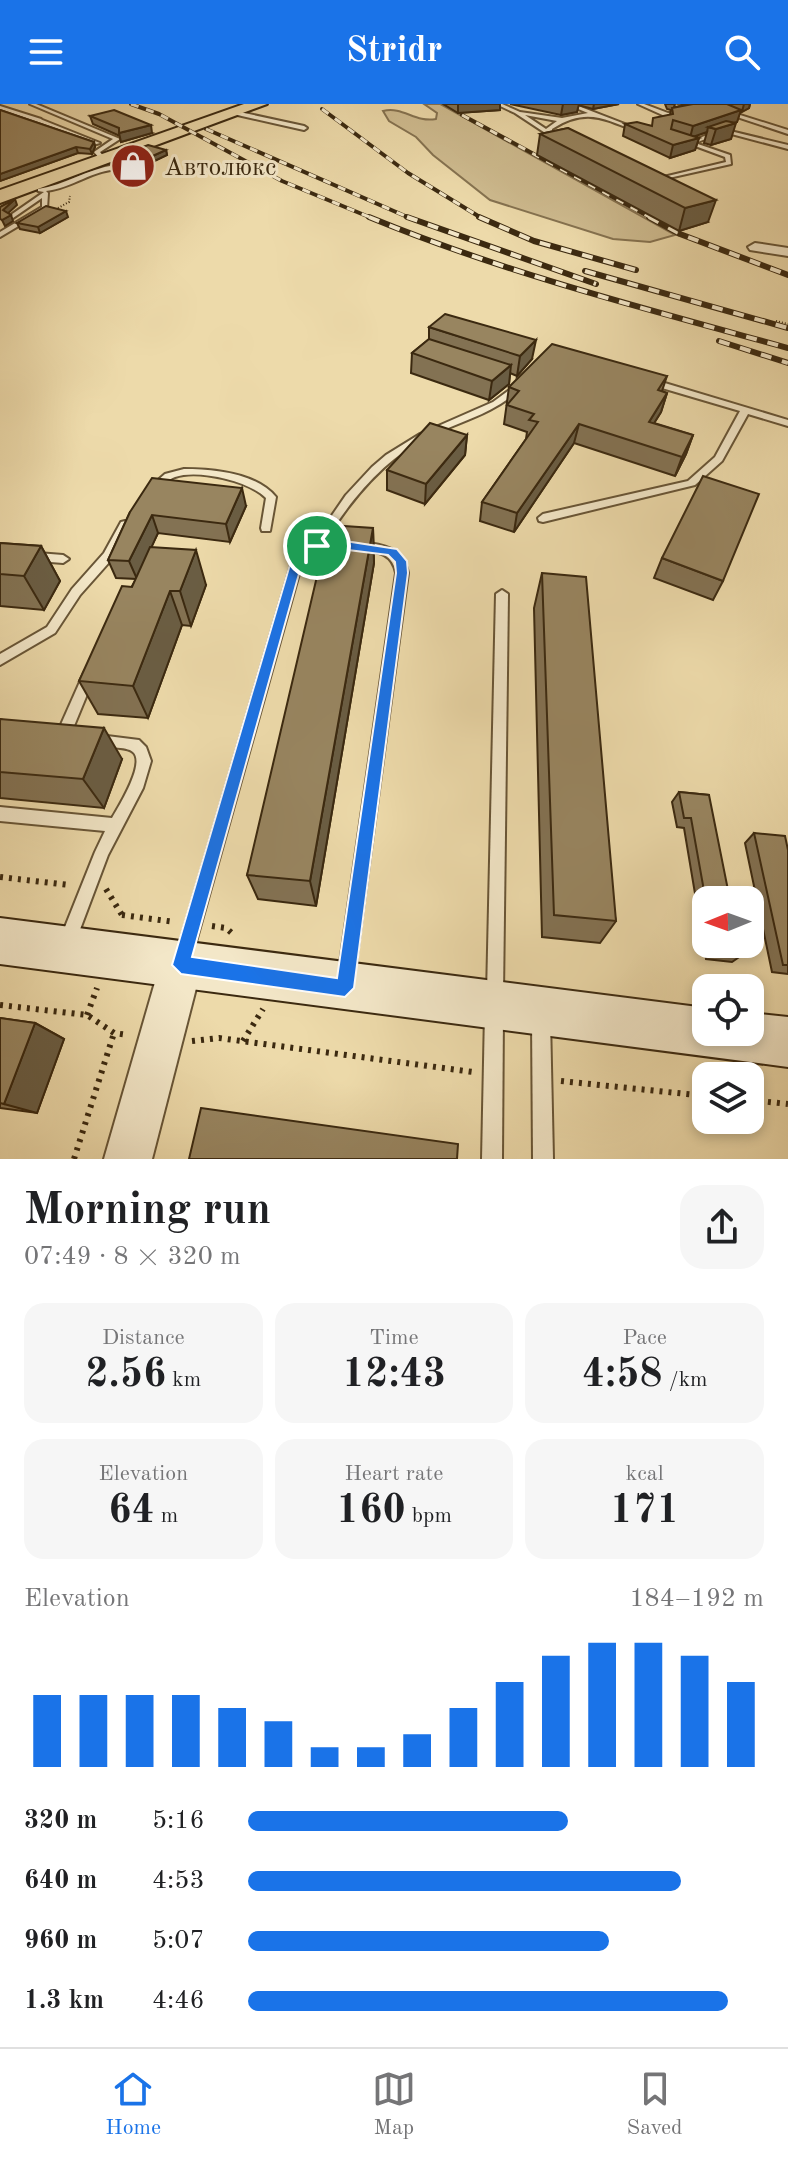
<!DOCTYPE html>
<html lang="en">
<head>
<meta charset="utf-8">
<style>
  :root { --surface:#fff; --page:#f6f6f6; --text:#202124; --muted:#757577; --line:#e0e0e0; --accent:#1a73e8 }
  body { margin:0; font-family:"Old Standard TT",serif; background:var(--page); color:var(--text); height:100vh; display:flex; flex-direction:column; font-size:30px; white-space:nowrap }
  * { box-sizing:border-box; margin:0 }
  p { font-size:26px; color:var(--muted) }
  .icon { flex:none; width:44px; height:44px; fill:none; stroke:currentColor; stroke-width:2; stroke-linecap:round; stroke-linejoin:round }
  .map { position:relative; height:1055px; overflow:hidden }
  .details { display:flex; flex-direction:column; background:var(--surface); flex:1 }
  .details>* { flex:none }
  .needle { width:52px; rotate:269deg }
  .controls { position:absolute; left:692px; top:782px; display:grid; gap:16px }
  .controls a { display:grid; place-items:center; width:72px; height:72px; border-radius:16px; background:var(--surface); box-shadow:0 4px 12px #0003; font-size:40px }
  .pin { position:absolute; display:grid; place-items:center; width:68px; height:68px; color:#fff; margin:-34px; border:4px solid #fff; border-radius:50%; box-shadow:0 2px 8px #0007 }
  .round { display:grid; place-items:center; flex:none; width:84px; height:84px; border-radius:24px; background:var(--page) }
  .head { display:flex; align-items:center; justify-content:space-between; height:136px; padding:0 24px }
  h1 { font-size:44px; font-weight:700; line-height:60px }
  .figures { display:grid; grid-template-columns:repeat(3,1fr); gap:12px; height:136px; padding:8px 24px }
  .figures div { display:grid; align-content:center; border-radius:20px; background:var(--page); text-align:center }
  .figures b { font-size:40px; font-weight:700 }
  .figures small { font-size:22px; font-weight:400 }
  .figures p { font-size:22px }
  .chart { height:224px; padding:16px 24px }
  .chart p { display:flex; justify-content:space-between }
  .chart svg { width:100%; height:144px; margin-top:8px; stroke:var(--accent); stroke-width:6 }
  ul { padding:0 24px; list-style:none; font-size:26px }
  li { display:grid; grid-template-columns:128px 96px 1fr; align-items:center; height:60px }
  li i { height:20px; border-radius:10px; background:var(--accent) }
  header { display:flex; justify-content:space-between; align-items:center; height:104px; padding:0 24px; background:var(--accent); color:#fff; font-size:36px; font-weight:700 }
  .tab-bar { display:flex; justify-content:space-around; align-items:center; height:112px; border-top:2px solid var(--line); background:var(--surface); font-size:22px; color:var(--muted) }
  .tab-bar a { display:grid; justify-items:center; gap:4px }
  .tab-bar .active { color:var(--accent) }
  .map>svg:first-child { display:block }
  .green { fill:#cfbc90; stroke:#857250; stroke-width:2 }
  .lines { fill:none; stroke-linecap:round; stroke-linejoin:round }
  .service-casing { stroke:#685536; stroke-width:4 }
  .pedestrian-casing { stroke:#685536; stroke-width:4 }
  .minor-casing { stroke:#685536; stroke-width:4 }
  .tertiary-casing { stroke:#685536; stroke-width:4 }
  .secondary-casing { stroke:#3b2910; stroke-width:4 }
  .primary-casing { stroke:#3b2910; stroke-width:4 }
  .path-far1 { stroke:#3b2910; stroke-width:2; stroke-dasharray:1 2; stroke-linecap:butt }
  .path { stroke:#3b2910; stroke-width:6; stroke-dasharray:3 6; stroke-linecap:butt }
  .service { fill:#f3e7c8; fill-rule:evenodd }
  .pedestrian { fill:#f3e7c8; fill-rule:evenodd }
  .minor { fill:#f3e7c8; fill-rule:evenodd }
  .tertiary { fill:#f3e7c8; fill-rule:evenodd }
  .secondary { fill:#f3e7c8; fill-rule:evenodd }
  .primary { fill:#eddaaa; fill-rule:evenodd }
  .rail-far1-casing { stroke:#3b2910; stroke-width:4 }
  .rail-casing { stroke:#3b2910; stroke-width:6 }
  .rail-far1 { stroke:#f3e7c8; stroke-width:3; stroke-dasharray:8; stroke-linecap:butt }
  .rail { stroke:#f3e7c8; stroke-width:4; stroke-dasharray:11; stroke-linecap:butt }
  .wall { fill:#837253; stroke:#3b2910; stroke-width:2 }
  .shaded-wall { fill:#6a5d43; stroke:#3b2910; stroke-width:2 }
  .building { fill:#988560; stroke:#3b2910; stroke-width:2 }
  .route { fill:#1a73e8; stroke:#fff; stroke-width:2; fill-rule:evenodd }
  .labels { text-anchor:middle; stroke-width:6; stroke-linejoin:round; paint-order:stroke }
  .far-poi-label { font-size:26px; fill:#3b2910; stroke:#f3e7c8; text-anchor:start }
</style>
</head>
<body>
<header><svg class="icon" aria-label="menu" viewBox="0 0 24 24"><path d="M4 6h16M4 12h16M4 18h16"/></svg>Stridr<svg class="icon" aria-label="search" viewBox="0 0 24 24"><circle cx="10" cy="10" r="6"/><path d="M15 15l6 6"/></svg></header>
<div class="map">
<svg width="788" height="1055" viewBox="0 0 788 1055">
  <rect width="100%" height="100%" fill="#eddaaa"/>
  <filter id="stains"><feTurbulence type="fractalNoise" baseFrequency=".0025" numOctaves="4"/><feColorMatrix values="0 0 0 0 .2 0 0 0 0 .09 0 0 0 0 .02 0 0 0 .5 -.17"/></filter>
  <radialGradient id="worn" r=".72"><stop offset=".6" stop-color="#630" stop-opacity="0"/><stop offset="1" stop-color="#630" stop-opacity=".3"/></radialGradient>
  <path class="green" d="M424,0H440L675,131L650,138L613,135L490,96L433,51L416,33L389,17L383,7C403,2 415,19 436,15L437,9Z"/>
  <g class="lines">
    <g class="service-casing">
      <g id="service">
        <polygon points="30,0 36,0 120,35 100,48 105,54 100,55 94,48 113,35"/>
        <path d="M496,0H502L520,8L562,14L588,9L566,0H573L643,27L638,28C604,15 587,3 552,25V29L562,36L559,38L515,9ZM525,11L557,17L546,25Z"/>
        <polygon points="638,0 644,0 668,9 684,8 669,0 675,0 693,9 667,13"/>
        <polygon points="698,0 705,0 788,26 788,30"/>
        <polygon points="235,7 304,22 307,24 304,26 233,10"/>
        <polygon points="722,25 788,41 788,45 724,28 695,39 730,51 731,60 651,78 651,76 726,58 725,53 687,39"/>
        <path d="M115,61L129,64L126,66C96,62 75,84 46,87L48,89L47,105L0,133V128L42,103V94L13,114L8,113L44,88L38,87V85C65,81 87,65 115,61Z"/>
        <polygon points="648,274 788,316 788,322 748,310 722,357 695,381 543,418 539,417 538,414 543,410 688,377 715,353 740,307 645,279 645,275"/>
        <path d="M516,281L519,282V286C493,310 461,317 430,332C384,355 352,394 325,437H342L343,440L342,443L320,446L302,459L192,852L190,858L184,860L178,858L176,852L293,454L313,439L346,391L372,363L386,351L420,330L493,298Z"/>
        <path d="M184,365C214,365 256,369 276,393L270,427H262L261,424L266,394C249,377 198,365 175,373C167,376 161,384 154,387L149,384L165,370Z"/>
        <polygon points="125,417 130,421 112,455 80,491 55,529 0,561 0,550 47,523 72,485 104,449 121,418"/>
        <path d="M360,438C383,440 403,444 408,469L354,873L352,879L346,881L340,879L338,873L396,469C392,447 375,448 356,445L355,442L356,439Z"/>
        <polygon points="0,446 63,451 69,455 63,459 0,454"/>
        <polygon points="502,486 508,490 503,890 501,896 495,898 489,896 487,890 496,490"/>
        <polygon points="89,566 93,567 95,571 69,634 67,638 62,640 57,638 55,634 83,571 85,567"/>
        <path d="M99,631L139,636L146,643L151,657L143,684L108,751L73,844L67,846L61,844L59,838L95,748L105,727L0,717V703L112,714C119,702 146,659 133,648C127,642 104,644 94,641L92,637L94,633Z"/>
        <polygon points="494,900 500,903 503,909 502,1055 482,1055 485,909 488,903"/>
        <polygon points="541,905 547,908 550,914 553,1055 533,1055 532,914 535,908"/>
      </g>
    </g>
    <g class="pedestrian-casing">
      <polygon id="pedestrian" points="34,15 40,15 100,39 93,41 34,19"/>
    </g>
    <g class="minor-casing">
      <g id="minor">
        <polygon points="0,2 41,15 42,17 37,20 0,8"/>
        <polygon points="755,139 788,144 788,152 750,146 748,143"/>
      </g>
    </g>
    <g class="tertiary-casing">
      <polygon id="tertiary" points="181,840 196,846 202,861 152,1055 104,1055 160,861 166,846"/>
    </g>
    <g class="secondary-casing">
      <polygon id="secondary" points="0,814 706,904 706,928 750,928 750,909 788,913 788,963 0,860"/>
    </g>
    <g class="primary-casing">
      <polygon id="primary" points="244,0 267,0 0,99 0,86"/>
    </g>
    <g class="path-far1">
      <polyline points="58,104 69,98 70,92"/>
      <polyline points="776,217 788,220"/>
    </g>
    <g class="path">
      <polyline points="0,773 69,781"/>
      <polyline points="106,785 122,811"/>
      <polyline points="122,811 175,818"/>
      <polyline points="212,822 226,824 235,832"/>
      <polyline points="0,901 87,911 114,929 128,931"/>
      <polyline points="87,911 97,884"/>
      <polyline points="192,937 219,934 473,968"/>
      <polyline points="243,937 263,905"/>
      <polyline points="561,977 706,992"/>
      <polyline points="750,996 788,1000"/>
      <polyline points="74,1055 114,929"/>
    </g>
    <use href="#service" class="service"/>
    <use href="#pedestrian" class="pedestrian"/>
    <use href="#minor" class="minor"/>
    <use href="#tertiary" class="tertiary"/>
    <use href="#secondary" class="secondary"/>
    <use href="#primary" class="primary"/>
    <g class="rail-far1-casing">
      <g id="rail-far1">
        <polyline points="131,0 159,10 282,77 374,115"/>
        <polyline points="322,5 408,69 483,115"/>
        <polyline points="462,11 653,115"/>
        <polyline points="206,25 412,115"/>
      </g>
    </g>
    <g class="rail-casing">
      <g id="rail">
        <path d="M369,113C505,169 646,205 788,244"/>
        <polyline points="407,113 596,180"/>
        <polyline points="479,113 534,137 636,166"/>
        <polyline points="649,113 680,130 788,171"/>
        <polyline points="585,167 788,224"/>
        <polyline points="719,237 788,259"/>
      </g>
    </g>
    <use href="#rail-far1" class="rail-far1"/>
    <use href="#rail" class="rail"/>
  </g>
  <g class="wall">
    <polygon points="443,0 500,0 500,6 458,9"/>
    <polygon points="510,0 619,0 593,5 578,1 577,8 561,11"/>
    <polygon points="665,0 675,0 674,3 684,2 681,0 750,0 749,4 740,8 737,18 734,19 731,35 711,41 704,39 707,28 695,32 699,34 695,46 670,54 623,32 625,20 652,22 670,11 671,6 667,5"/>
    <polygon points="0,6 94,38 95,43 92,50 78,49 0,77"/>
    <polygon points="90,12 152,29 121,38 120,32 93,20"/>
    <polygon points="568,24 708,118 679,127 537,51 540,30"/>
    <polygon points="166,46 167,51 138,65 118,59 116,53"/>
    <polygon points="68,113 40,129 20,125 17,119"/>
    <polygon points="429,223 532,255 517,272 510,269 509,280 489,296 411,269 412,249 429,235"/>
    <polygon points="667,272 662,287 667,289 661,308 654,319 693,331 686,350 675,372 574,339 514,428 480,417 482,398 526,335 527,328 504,320 509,283"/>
    <polygon points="467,331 465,351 425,400 387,386 387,366"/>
    <polygon points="246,402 230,438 158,429 151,443 206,481 191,522 182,521 148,614 98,610 79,577 136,475 116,474 108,456 130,408"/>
    <polygon points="373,424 374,459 316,802 258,795 247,771"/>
    <polygon points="0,439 41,442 60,477 44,506 0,502"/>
    <polygon points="662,454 723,477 713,496 654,474"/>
    <polygon points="542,469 616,817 600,839 542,833 534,504"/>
    <polygon points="0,615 122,655 104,704 0,694"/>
    <polygon points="679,688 709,691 706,840 740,840 742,851 732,858 706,855 684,724 677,723 672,698"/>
    <polygon points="754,729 788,746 788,870 772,868 745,739"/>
    <polygon points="0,914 35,919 64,935 37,1009 0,1004"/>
  </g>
  <g class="shaded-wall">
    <polygon points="458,0 500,0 500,6 458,9"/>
    <polygon points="563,0 579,0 577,8 561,11"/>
    <polygon points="594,0 619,0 593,5"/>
    <polygon points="744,0 750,0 749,4 742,8"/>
    <polygon points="741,6 737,18 715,25 708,23 707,28 690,34 693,22"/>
    <polygon points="736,19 731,35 711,41 716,25"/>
    <polygon points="151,21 152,29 121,38 119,29"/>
    <polygon points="699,34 695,46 670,54 673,41"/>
    <polygon points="94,38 95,43 92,50 90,45"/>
    <polygon points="76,43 78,49 0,77 0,70"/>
    <polygon points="166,46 167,51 138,65 137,59"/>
    <polygon points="15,95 17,101 5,112 3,106"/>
    <polygon points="716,96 708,118 679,127 685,104"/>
    <polygon points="66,107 68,113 40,129 38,123"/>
    <polygon points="11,111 13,117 5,122 2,116"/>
    <polygon points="536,236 532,255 517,272 520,252"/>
    <polygon points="511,261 509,280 489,296 492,277"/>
    <polygon points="667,289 661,308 643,337 649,318"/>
    <polygon points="579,320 574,339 514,428 517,409"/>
    <polygon points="467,331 465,351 425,400 426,380"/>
    <polygon points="693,331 686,350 675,372 682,353"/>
    <polygon points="242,384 246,402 230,438 226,420"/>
    <polygon points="152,411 158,429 137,475 129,457"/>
    <polygon points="373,424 374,459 316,802 310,777"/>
    <polygon points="41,442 60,477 44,506 24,472"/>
    <polygon points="196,446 206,481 191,522 180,487"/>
    <polygon points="170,487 182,521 148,614 133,582"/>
    <polygon points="104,624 122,655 104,704 83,675"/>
    <polygon points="35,919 64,935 37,1009 4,1000"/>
  </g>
  <g class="building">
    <polygon points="693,0 727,0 741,6 693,22 673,16 671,25 699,34 673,41 625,20 637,18 652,22 653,14 673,10 672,4"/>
    <polygon points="0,6 94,38 90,45 76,43 0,70"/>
    <polygon points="114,6 151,21 119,29 119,24 90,12"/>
    <polygon points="726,17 736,19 716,25 708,23"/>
    <polygon points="568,24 716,96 685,104 540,30"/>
    <polygon points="148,41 166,46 137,59 116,53"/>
    <polygon points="15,95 3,106 11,111 2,116 0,115 0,103"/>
    <polygon points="46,102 66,107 38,123 17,119"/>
    <polygon points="445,210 536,236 520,252 429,223"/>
    <polygon points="429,235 511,261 492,277 412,249"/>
    <polygon points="552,240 667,272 658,286 667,289 649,318 693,331 682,353 579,320 517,409 482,398 538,318 529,316 534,310 507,301 519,287 509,283"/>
    <polygon points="430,319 467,331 426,380 387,366"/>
    <polygon points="703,372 759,390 723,477 662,454"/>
    <polygon points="152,374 242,384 226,420 152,411 129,457 108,456 130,408"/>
    <polygon points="329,421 373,424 310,777 247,771"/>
    <polygon points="0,439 41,442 24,472 0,470"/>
    <polygon points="150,443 196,446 180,487 170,487 133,582 79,577 122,482 132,483"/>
    <polygon points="542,469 586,473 616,817 554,811"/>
    <polygon points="0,615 104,624 83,675 0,668"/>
    <polygon points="679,688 709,691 730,796 706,796 706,798 691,714 684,714"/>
    <polygon points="754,729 785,732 788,746 788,861 783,861"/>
    <polygon points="714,840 740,840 742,851 715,848"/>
    <polygon points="0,914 35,919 4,1000 0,999"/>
    <polygon points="201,1004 458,1040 457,1055 189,1055"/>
  </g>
  <path class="route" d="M332,435L397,445L407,457L408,469L354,884L345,893L181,870L172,861L291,457L313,439ZM332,444L388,451L395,458L396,469L337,874L192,853L302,459L321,446Z"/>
  <defs>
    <g id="shop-disc" transform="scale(2.3)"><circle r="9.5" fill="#8f2418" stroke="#f3e7c8"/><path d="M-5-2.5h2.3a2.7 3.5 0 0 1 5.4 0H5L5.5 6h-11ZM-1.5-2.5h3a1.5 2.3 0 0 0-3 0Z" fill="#fff"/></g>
  </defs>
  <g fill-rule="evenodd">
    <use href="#shop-disc" x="133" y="62"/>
  </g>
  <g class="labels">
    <g class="far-poi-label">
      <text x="164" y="71">Автолюкс</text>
    </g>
  </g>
  <rect width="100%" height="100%" filter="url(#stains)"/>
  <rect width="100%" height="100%" fill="url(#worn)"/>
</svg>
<div class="controls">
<a><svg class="needle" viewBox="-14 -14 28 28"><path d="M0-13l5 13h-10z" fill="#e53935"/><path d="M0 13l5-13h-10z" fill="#757577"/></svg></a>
<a><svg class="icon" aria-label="locate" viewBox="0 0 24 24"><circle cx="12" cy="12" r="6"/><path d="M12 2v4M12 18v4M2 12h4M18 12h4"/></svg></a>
<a><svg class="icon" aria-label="layers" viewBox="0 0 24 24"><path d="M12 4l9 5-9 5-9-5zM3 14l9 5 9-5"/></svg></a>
</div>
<div class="pin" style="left:317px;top:442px;background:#1e9e55"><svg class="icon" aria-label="arrive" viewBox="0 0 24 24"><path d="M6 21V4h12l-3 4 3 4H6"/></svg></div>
</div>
<section class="details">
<div class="head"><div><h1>Morning run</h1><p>07:49 · 8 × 320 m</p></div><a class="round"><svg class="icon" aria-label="share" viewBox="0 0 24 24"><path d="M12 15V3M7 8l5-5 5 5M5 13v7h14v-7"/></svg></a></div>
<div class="figures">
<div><p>Distance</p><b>2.56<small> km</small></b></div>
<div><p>Time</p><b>12:43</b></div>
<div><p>Pace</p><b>4:58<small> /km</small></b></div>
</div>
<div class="figures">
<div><p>Elevation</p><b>64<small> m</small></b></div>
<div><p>Heart rate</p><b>160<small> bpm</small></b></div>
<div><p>kcal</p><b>171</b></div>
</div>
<div class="chart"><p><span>Elevation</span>184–192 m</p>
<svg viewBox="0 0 160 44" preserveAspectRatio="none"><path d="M5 44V22M15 44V22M25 44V22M35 44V22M45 44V26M55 44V30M65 44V38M75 44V38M85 44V34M95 44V26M105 44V18M115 44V10M125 44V6M135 44V6M145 44V10M155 44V18"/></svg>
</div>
<ul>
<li><b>320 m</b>5:16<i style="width:62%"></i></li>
<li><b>640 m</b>4:53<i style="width:84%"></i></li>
<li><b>960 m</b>5:07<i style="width:70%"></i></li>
<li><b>1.3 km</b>4:46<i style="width:93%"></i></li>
</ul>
</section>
<nav class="tab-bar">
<a class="active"><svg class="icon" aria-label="home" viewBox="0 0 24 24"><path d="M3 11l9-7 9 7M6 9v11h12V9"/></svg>Home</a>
<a><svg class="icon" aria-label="map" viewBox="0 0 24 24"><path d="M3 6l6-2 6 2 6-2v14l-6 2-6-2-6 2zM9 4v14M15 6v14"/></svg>Map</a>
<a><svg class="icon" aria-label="saved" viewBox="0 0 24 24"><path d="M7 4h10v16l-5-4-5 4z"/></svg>Saved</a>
</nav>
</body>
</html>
